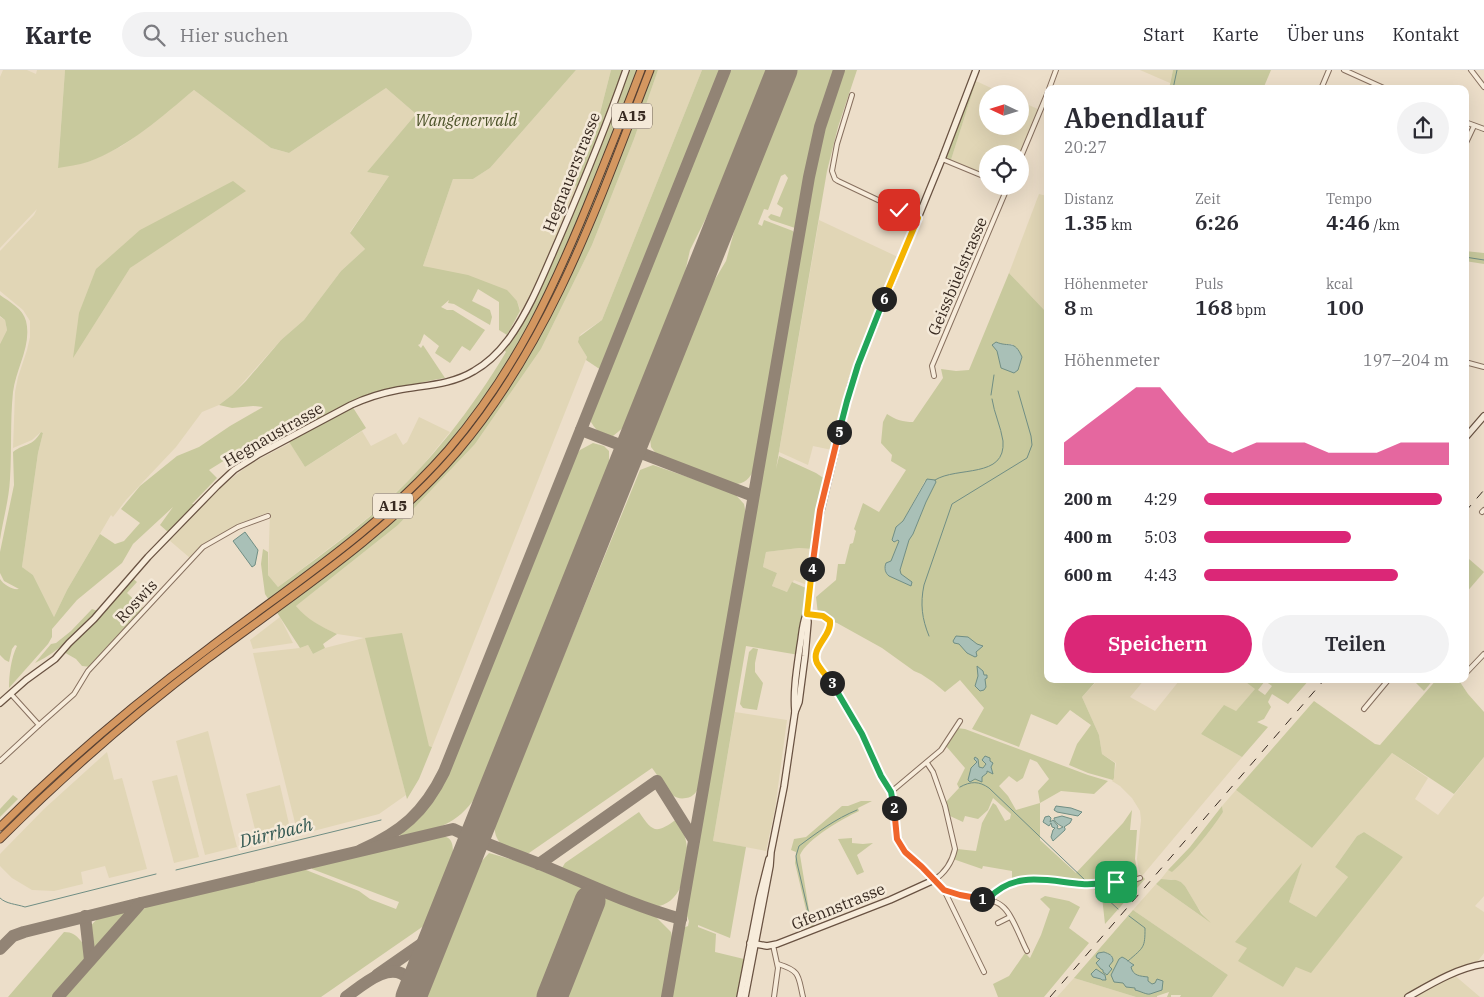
<!DOCTYPE html>
<html lang="de">
<head>
<meta charset="utf-8">
<style>
  :root { --surface:#fff; --page:#f2f2f3; --text:#2b2b33; --muted:#7c7c81; --line:#e1e1e2; --accent:#db2777 }
  body { margin:0; font-family:"IBM Plex Serif",serif; background:var(--page); color:var(--text); height:100vh; display:flex; flex-direction:column; font-size:19px; white-space:nowrap }
  * { box-sizing:border-box; margin:0 }
  p { font-size:16px; color:var(--muted) }
  .icon { flex:none; width:28px; height:28px; fill:none; stroke:currentColor; stroke-width:2; stroke-linecap:round; stroke-linejoin:round }
  .map { position:relative; flex:1; overflow:hidden }
  .details { position:absolute; left:1044px; top:15px; width:425px; height:598px; display:flex; flex-direction:column; background:var(--surface); border-radius:10px; box-shadow:0 5px 20px #0002 }
  .details>* { flex:none }
  .needle { width:32px; rotate:274deg }
  .tools { position:absolute; left:979px; top:15px; display:grid; gap:10px }
  .tools a { display:grid; place-items:center; width:50px; height:50px; border-radius:50%; background:var(--surface); box-shadow:0 5px 20px #0002; font-size:25px }
  .pin { position:absolute; display:grid; place-items:center; width:42px; height:42px; color:#fff; margin:-21px; border-radius:10px; box-shadow:0 2px 8px #0006 }
  .km { position:absolute; width:25px; height:25px; margin:-12px; border-radius:50%; background:#222; color:#fff; font-size:14px; line-height:25px; text-align:center }
  .round { display:grid; place-items:center; flex:none; width:52px; height:52px; border-radius:26px; background:var(--page) }
  .overview { display:flex; align-items:center; justify-content:space-between; height:85px; padding:0 20px }
  h1 { font-size:28px; font-weight:600; line-height:38px }
  .metrics { display:grid; grid-template-columns:repeat(3,1fr); gap:8px; height:85px; padding:5px 20px }
  .metrics div { display:grid; align-content:center }
  .metrics b { font-size:21px; font-weight:600 }
  .metrics small { font-size:14px; font-weight:400 }
  .metrics p { font-size:14px }
  .chart { height:140px; padding:10px 20px }
  .chart p { display:flex; justify-content:space-between }
  .chart svg { width:100%; height:90px; margin-top:5px; fill:var(--accent); opacity:.7 }
  .cta { display:flex; gap:10px; margin-top:auto; padding:10px 20px }
  .cta a { flex:1; height:58px; border-radius:30px; background:var(--accent); color:#fff; font-size:20px; font-weight:600; line-height:58px; text-align:center }
  .cta a+a { background:var(--page); color:var(--text) }
  ul { padding:0 20px; list-style:none; font-size:16px }
  li { display:grid; grid-template-columns:80px 60px 1fr; align-items:center; height:38px }
  li i { height:12px; border-radius:6px; background:var(--accent) }
  header { display:flex; align-items:center; gap:30px; box-sizing:border-box; height:70px; padding:0 25px; background:var(--surface); border-bottom:1px solid var(--line) }
  header strong { font-size:24px }
  nav { display:flex; gap:28px; margin-inline-start:auto; font-size:18px }
  .search { width:350px; height:45px; background:var(--page); display:flex; align-items:center; gap:12px; box-sizing:border-box; padding:0 18px; border-radius:28px; color:var(--muted); font-size:19px }
  .map>svg:first-child { display:block }
  .farmland { fill:#e1d6b6; fill-rule:evenodd }
  .green { fill:#c8c99d; fill-rule:evenodd }
  .water { fill:#a9c0b7; stroke:#708e84 }
  .lines { fill:none; stroke-linecap:round; stroke-linejoin:round }
  .stream { stroke:#708e84; stroke-width:1 }
  .taxiway { stroke:#928475; stroke-width:12 }
  .runway { stroke:#928475; stroke-width:31 }
  .street-casing { stroke:#87705f; stroke-width:6 }
  .secondary-casing { stroke:#695242; stroke-width:8 }
  .highway-casing { stroke:#553f32; stroke-width:9 }
  .street { stroke:#f7ecdb; stroke-width:4 }
  .secondary { stroke:#f7ecdb; stroke-width:5.5 }
  .highway { stroke:#d49760; stroke-width:7 }
  .rail { stroke:#382a21; stroke-width:1; stroke-dasharray:9 9; stroke-linecap:butt }
  .split-1-casing { stroke:#fff; stroke-width:10 }
  .split-2-casing { stroke:#fff; stroke-width:10 }
  .split-3-casing { stroke:#fff; stroke-width:10 }
  .split-4-casing { stroke:#fff; stroke-width:10 }
  .split-5-casing { stroke:#fff; stroke-width:10 }
  .split-6-casing { stroke:#fff; stroke-width:10 }
  .split-7-casing { stroke:#fff; stroke-width:10 }
  .split-1 { stroke:#22a559; stroke-width:6 }
  .split-2 { stroke:#f0652b; stroke-width:6 }
  .split-3 { stroke:#22a559; stroke-width:6 }
  .split-4 { stroke:#f5b400; stroke-width:6 }
  .split-5 { stroke:#f0652b; stroke-width:6 }
  .split-6 { stroke:#22a559; stroke-width:6 }
  .split-7 { stroke:#f5b400; stroke-width:6 }
  .labels { text-anchor:middle; stroke-width:5; stroke-linejoin:round; paint-order:stroke }
  .shield { fill:#f4e9d8; stroke:#706358; stroke-width:1 }
  .shield-label { font-size:15px; font-weight:bold; fill:#382a21 }
  .park-label { font-size:16px; font-style:italic; fill:#4c5329; stroke:#f4e9d8 }
  .street-label { font-size:16px; fill:#382a21; stroke:#f4e9d8 }
  .water-label { font-size:18px; font-style:italic; fill:#315751; stroke:#f4e9d8 }
</style>
</head>
<body>
<header>
<strong>Karte</strong>
<div class="search"><svg class="icon" aria-label="search" viewBox="0 0 24 24"><circle cx="10" cy="10" r="6"/><path d="M15 15l6 6"/></svg>Hier suchen</div>
<nav><a>Start</a><a>Karte</a><a>Über uns</a><a>Kontakt</a></nav>
</header>
<div class="map">
<svg width="1484" height="927" viewBox="0 0 1484 927">
  <rect width="100%" height="100%" fill="#ecdec9"/>
  <g class="farmland">
    <polygon points="3,0 27,0 36,4 37,0 65,0 58,97 88,92 120,77 132,69 194,20 271,78 289,83 386,18 416,44 367,102 389,106 350,162 365,179 341,201 304,250 281,270 232,325 219,335 202,342 176,377 126,430 113,447 111,445 67,520 54,547 33,505 22,497 38,383 43,363 41,362 32,370 13,378 15,322 18,307 27,280 30,267 30,251 23,240 0,221 0,181 34,145 37,139 0,178 0,7"/>
    <polygon points="576,0 611,0 580,120 523,247 517,231 506,220 423,196 453,109 473,109 490,98"/>
    <polygon points="658,0 702,0 602,250 581,264 578,270 587,287 432,677 429,676 366,568 406,725 379,744 298,765 253,583 300,578 308,575 313,584 325,578 364,568 337,564 322,557 305,547 296,536 398,455 475,374 541,279 592,175 634,69"/>
    <polygon points="1140,0 1173,0 1170,13"/>
    <polygon points="976,11 1004,24 988,24 988,56 1020,56 1020,31 1040,40 1020,89 1020,84 988,84 987,108 950,93"/>
    <polygon points="1039,124 1047,126 1047,243 1009,203"/>
    <polygon points="819,150 898,187 860,276 846,321 832,380 813,376 808,395 779,382"/>
    <polygon points="0,247 5,250 7,260 0,274"/>
    <polygon points="419,347 450,362 418,401 382,436 349,463 278,517 268,505 270,442 238,454 203,475 190,488 169,470 218,419 250,394 290,373 305,397 362,361 371,376 396,363 403,375 407,372"/>
    <polygon points="799,478 812,479 807,515 794,510 787,522 772,516 777,503 763,497 766,482"/>
    <polygon points="280,547 293,573 253,579 250,570"/>
    <polygon points="1099,609 1145,609 1130,627 1155,641 1179,611 1175,609 1264,609 1236,641 1201,664 1242,687 1142,806 1139,802 1137,789 1141,750 1140,741 1132,728 1120,716 1112,711 1114,708 1116,693 1102,684 1099,665 1082,627"/>
    <polygon points="735,642 787,650 775,739 766,781 713,771"/>
    <polygon points="208,661 237,777 205,785 176,671"/>
    <polygon points="107,682 114,710 122,708 147,799 109,808 105,796 81,802 83,814 54,821 32,820 12,808 0,796 0,784 44,739"/>
    <path d="M1392,683L1428,708L1415,729L1438,745L1484,687V826L1475,836L1484,842V883L1474,896L1453,904L1480,927H1212L1228,905L1133,840L1156,814L1208,851L1196,835L1185,816L1181,812L1171,809H1161L1168,800L1172,801L1223,742L1222,736L1236,720L1312,778ZM1364,762L1403,787L1296,897L1283,917L1239,891L1301,795L1289,832L1316,847L1348,807L1335,797L1357,766Z"/>
    <polygon points="177,705 199,787 174,793 152,711"/>
    <polygon points="280,715 292,767 259,775 246,724"/>
    <polygon points="1074,908 1136,927 1057,927"/>
  </g>
  <g class="green">
    <path d="M65,0H576L490,98L473,109H453L423,196L468,205L507,220L517,231L520,241L507,265L499,260V232L478,219L472,231L490,240L492,247L490,255L454,234L448,233L449,230L441,237L447,240H453L485,260L470,281L462,276L450,293L435,283L439,276L424,264L420,274L418,275L421,278L423,275L445,308C413,313 381,323 352,336L366,358L305,397L286,367L257,383L251,374L209,400L217,408L192,434H195L168,462L160,455L173,437L133,474L122,493L77,530L52,559V567L48,574L9,618C9,605 11,588 17,576L15,575L12,579L9,592L5,590L0,585V509C4,515 12,520 19,519L4,511L0,503V482L14,415L13,382C26,372 31,378 41,362L43,363L38,383L22,497L33,505L54,547L67,520L100,464L115,474L124,471L140,453L121,439L140,416L177,386L199,377L230,356L263,337L253,336L232,338L219,335L232,325L246,311L281,270L304,250L341,201L365,179L350,163L389,106L367,102L416,44L386,18L289,83L271,78L194,20C161,47 129,77 88,92C78,95 68,96 58,98Z"/>
    <path d="M611,0H658L634,69L592,175L541,279L475,374L398,455L296,536C308,550 320,556 337,564L323,574L325,578L313,584L308,575L300,578L265,524L261,494L263,479L268,482V505L278,517C313,491 348,466 381,437C430,393 472,339 506,282L502,278L523,247L580,121L574,114L600,43Z"/>
    <polygon points="702,0 721,0 601,300 586,290 587,287 578,272 579,267 602,250"/>
    <path d="M729,0H766L710,140L690,180L684,207L624,357L613,366C599,365 596,360 589,349Z"/>
    <path d="M797,0H835L818,49L804,108L795,158L771,150L768,147L771,144L780,147L783,138L777,134L788,108L785,104L781,106L768,140L764,139L758,154L762,156L764,150L793,161L795,165L755,396C745,427 721,410 700,402C686,396 671,391 657,385L651,377L650,368L708,221L726,191L737,151Z"/>
    <polygon points="842,0 857,0 838,57 827,101 776,399 779,386 816,403 825,409 812,479 799,478 766,482 763,497 777,503 772,516 787,522 792,512 806,518 809,528 805,586 746,576 713,771 746,777 730,868 698,855 698,857 716,864 715,882 744,889 738,927 671,927 683,858 688,856 689,851 686,844 697,774 814,91 830,32"/>
    <polygon points="1173,0 1271,0 1263,19 1169,19"/>
    <polygon points="976,11 950,93 942,89 971,12"/>
    <polygon points="233,111 246,121 130,198 73,288 79,243 96,199 140,160"/>
    <polygon points="1465,181 1484,183 1484,194 1465,191"/>
    <path d="M1009,203L1047,243L1048,609H1098L1082,627L1099,665L1102,684L1115,693L1114,708L1113,710L1088,703L1069,695L1077,674L1091,655L1070,640L1057,655L1031,644L1019,677L972,659L984,638L960,610L945,622L933,612L921,604L914,601L882,578L837,553L830,551L818,544L816,527L836,510L838,494H845L850,474L853,473L856,461L854,459L863,433L879,442L906,400L891,391L892,385L881,373L883,352L887,344C896,350 903,352 913,352L943,308L941,299L956,301L969,300ZM1001,274H1012L1022,287L1018,300L1001,298L997,280ZM925,411L936,412L926,432L913,464L909,470L900,500V503L911,516L889,506C884,502 884,499 886,493L891,491L899,471L898,470L895,472L896,457L903,451Z"/>
    <path d="M0,225C10,232 23,239 26,251C32,275 16,298 13,322C10,351 12,380 10,409C9,429 3,450 0,470V274L7,260L5,250L0,246Z"/>
    <path d="M593,373L604,376L609,381V394L477,725C456,757 435,759 401,767L399,763C419,748 432,731 445,709L573,388L580,380Z"/>
    <path d="M653,395L734,423L744,434L746,444L700,715C697,721 694,727 686,728C669,732 661,709 652,698L529,783C518,783 502,779 497,768C495,765 495,760 494,756L640,400Z"/>
    <polygon points="1469,489 1484,502 1465,524 1465,494"/>
    <polygon points="130,506 137,512 127,523 145,540 91,597 82,596 76,589 62,581"/>
    <path d="M92,539L98,541C79,561 60,581 35,593L51,574L56,573L71,561Z"/>
    <polygon points="402,563 429,676 432,677 419,709 407,729 365,568"/>
    <polygon points="753,578 758,579 755,593 755,602 763,613 757,640 743,638 740,634 749,582"/>
    <path d="M1242,609H1310L1288,634L1272,624L1268,632L1271,637L1264,649L1257,652L1268,657L1242,687L1201,664L1224,635L1236,641L1255,619ZM1265,611L1272,616L1265,625L1258,620Z"/>
    <polygon points="1412,609 1434,609 1424,621"/>
    <polygon points="1437,609 1458,609 1468,624 1484,642 1484,687 1454,724 1392,683 1312,778 1236,720 1314,631 1375,674 1380,675"/>
    <path d="M957,658L965,659L1088,705L1108,711L1094,724L1061,721L1040,733V770L1076,803L1123,753L1132,740L1130,760H1137L1135,789L1138,805L1136,808L1084,813L1042,808H1026L1012,812V801L983,796L982,799L953,789L957,779L976,781L982,753L993,733L996,735L1005,751L1010,749L1011,744L993,728L988,740L978,749L965,746L963,752L950,746L945,733L959,718L957,714L965,698L946,676ZM1030,689L1037,692L1049,709L1038,721L1040,733L1016,740L1008,726L999,716L1009,706L1017,712L1023,708Z"/>
    <polygon points="13,725 18,729 0,747 0,739"/>
    <path d="M861,731H872L858,738L859,741C842,749 807,769 800,785L809,840L815,860L811,861L795,793L796,782L791,780L794,769L806,767L842,736H848Z"/>
    <path d="M1222,736L1223,742C1208,764 1192,784 1172,802L1168,800L1190,777Z"/>
    <path d="M639,742C653,763 656,764 677,749C682,757 686,767 687,778C688,797 683,831 659,836C655,836 650,835 647,835L569,802L562,798L565,793Z"/>
    <polygon points="1364,762 1403,787 1311,903 1296,897 1283,917 1238,891 1247,878 1235,872 1302,793 1289,832 1316,847 1348,807 1335,797 1357,766"/>
    <path d="M439,765C450,767 453,770 453,782L425,855L321,927H63L124,857L146,837L164,831L301,798L359,821L370,829L396,839L399,832L312,799V796Z"/>
    <polygon points="852,768 852,773 863,774 873,773 857,785 864,802 857,805 838,769"/>
    <polygon points="489,783 517,791 656,847 671,862 672,868 662,927 427,927 481,792"/>
    <polygon points="1143,807 1145,809 1105,854 1102,827 1091,816 1136,812"/>
    <polygon points="1161,809 1176,810 1181,812 1185,816 1201,843 1211,853 1156,814"/>
    <polygon points="1045,826 1069,831 1080,837 1069,858 1089,873 1044,927 998,927 993,914 1009,906 1025,883 1030,888 1041,865 1050,839 1040,829"/>
    <path d="M130,840L93,881C92,874 89,863 91,857C95,845 119,842 130,840Z"/>
    <path d="M1133,840L1228,905L1212,927H1180L1181,925H1171V927H1167L1169,922L1157,926V927H1136L1074,908ZM1104,882C1109,884 1113,885 1113,891L1108,896L1099,890L1098,883ZM1126,890L1130,891C1131,893 1131,896 1131,898C1133,906 1141,906 1147,907V911L1152,914H1155L1154,922L1150,924L1123,913L1113,901L1118,893Z"/>
    <path d="M64,862C72,862 76,865 81,871C86,877 87,887 83,893C78,902 61,918 54,927H8Z"/>
  </g>
  <g class="water">
    <path d="M996,272C1010,278 1014,269 1022,287L1018,300L1014,303L1001,298L997,281L992,275Z"/>
    <path d="M927,409L935,410L936,412L926,432L913,464L909,470L900,500L901,504L912,512L911,516L889,506C885,503 884,498 886,493L891,491L899,471L898,470L894,472L892,470L896,457L903,451Z"/>
    <polygon points="245,462 258,480 255,495 252,497 233,471"/>
    <polygon points="956,566 968,567 977,574 983,576 976,582 977,586 975,587 967,583 959,574 954,573 953,571"/>
    <polygon points="977,596 983,601 984,605 987,605 987,608 985,609 986,617 984,620 980,621 975,616 978,606"/>
    <polygon points="985,686 990,688 990,691 993,693 991,697 993,704 987,701 987,703 982,707 982,712 975,709 970,712 968,710 971,698 977,692 974,689 975,687 978,689 979,697 983,698 986,694 982,690"/>
    <polygon points="1056,736 1071,738 1082,742 1078,746 1057,742 1054,740"/>
    <path d="M1049,746L1051,748L1050,752L1053,750L1058,756L1057,758L1059,759L1063,757C1059,755 1054,752 1054,748L1062,746L1072,749L1070,753L1064,757L1065,758V760L1053,771L1051,767L1053,760L1055,758L1052,757L1051,753L1049,756L1043,752L1045,747Z"/>
    <path d="M1104,882C1109,884 1113,885 1113,891L1109,896L1112,899L1107,905L1103,902V900L1101,899L1096,893L1100,889L1097,888L1096,886L1098,883Z"/>
    <path d="M1122,887C1127,889 1130,893 1134,895L1131,897C1133,906 1140,906 1148,907V911L1152,914L1155,913L1157,909L1163,911L1162,920C1158,921 1154,923 1150,924C1147,925 1140,921 1135,920V918L1126,917L1123,913L1114,912L1111,905L1119,889Z"/>
    <polygon points="1096,899 1105,905 1106,910 1102,910 1101,909 1093,907 1091,904"/>
  </g>
  <g class="lines">
    <g class="stream">
      <polyline points="1173,19 1177,0"/>
      <polyline points="1465,187 1484,190"/>
      <polyline points="991,325 994,305"/>
      <path d="M935,410C957,396 1006,409 1003,371C1001,357 994,343 992,329"/>
      <path d="M929,566C922,549 920,534 924,515L952,434L1027,388L1032,375L1031,366L1018,321"/>
      <path d="M960,717C971,711 979,711 989,718L1085,810"/>
      <polyline points="176,800 381,750"/>
      <polyline points="1094,817 1118,839"/>
      <path d="M0,828C6,834 16,834 25,837L156,804"/>
      <path d="M811,853L797,793L796,786L799,776C818,762 835,749 857,740"/>
      <path d="M1128,891C1144,877 1145,878 1145,858L1129,846"/>
    </g>
    <g class="taxiway">
      <polyline points="581,360 753,426"/>
      <path d="M361,780C401,762 424,743 444,702L725,0"/>
      <polyline points="539,794 657,711 694,770"/>
      <polyline points="590,831 595,818"/>
      <polyline points="85,846 90,890"/>
      <polyline points="0,879 13,866 24,862 141,833"/>
      <polyline points="377,905 433,866 439,856 452,822"/>
      <path d="M58,927L141,833L453,759C482,773 512,783 542,795C588,814 633,836 681,849"/>
      <path d="M346,927C360,917 392,888 408,909C413,915 413,920 410,927"/>
      <polyline points="667,927 809,107 820,57 839,0"/>
    </g>
    <g class="runway">
      <polyline points="411,927 782,0"/>
      <polyline points="552,927 590,831"/>
    </g>
    <g class="street-casing">
      <g id="street">
        <polyline points="1344,0 1386,19"/>
        <polyline points="1471,0 1484,17"/>
        <polyline points="1049,19 1056,0"/>
        <polyline points="1321,19 1329,0"/>
        <polyline points="852,25 837,74 832,101 835,109 838,111 918,149"/>
        <polyline points="1465,52 1484,59"/>
        <polyline points="1465,75 1474,56"/>
        <polyline points="942,89 988,108"/>
        <polyline points="1020,89 1048,22"/>
        <polyline points="1465,292 1484,297"/>
        <polyline points="934,306 932,296 1008,116"/>
        <polyline points="1482,442 1484,440"/>
        <path d="M807,543L823,545L830,551C832,566 815,576 816,591L831,612L851,645L866,672L881,706L891,722L894,734L896,765L899,773L905,782L944,820L984,902"/>
        <polyline points="1465,604 1484,584"/>
        <polyline points="1364,639 1389,609"/>
        <polyline points="39,655 74,624 88,601 203,477 238,457 268,446"/>
        <polyline points="0,691 39,655 11,624"/>
        <path d="M927,693L933,702L945,736L955,779C952,792 945,803 934,810"/>
        <polyline points="891,722 941,680 960,651"/>
        <path d="M944,820L960,825L988,829C1015,799 1048,812 1083,814C1094,815 1106,813 1118,812C1126,811 1133,811 1140,808"/>
        <path d="M988,829C992,831 998,832 1002,836C1012,843 1021,870 1027,881"/>
        <polyline points="998,853 1010,847"/>
        <polyline points="773,875 778,898 774,927"/>
        <path d="M778,894C801,901 798,906 803,927"/>
      </g>
    </g>
    <g class="secondary-casing">
      <g id="secondary">
        <polyline points="1465,368 1484,346"/>
        <path d="M0,633L26,610L55,589L69,573L94,549L148,487L217,416L234,400L259,384L351,335C366,328 382,323 398,320C425,315 451,315 474,301C488,293 499,282 508,270C530,240 544,203 559,169C583,113 606,57 626,0"/>
        <polyline points="795,642 799,632 805,586 808,552 807,543 809,528 817,457 851,315 858,295 942,89 976,0"/>
        <polyline points="750,873 767,876 777,874 890,830 934,810"/>
        <polyline points="740,927 759,829 769,789"/>
        <path d="M745,927L770,796L771,782L784,717L795,642C793,620 797,598 800,576C802,566 802,555 806,545"/>
        <path d="M1408,927C1431,914 1457,898 1484,894"/>
      </g>
    </g>
    <g class="highway-casing">
      <g id="highway">
        <path d="M0,757C65,692 135,633 209,578C292,515 379,459 448,380C517,299 555,216 594,119C610,79 626,40 641,0"/>
        <path d="M0,769C65,704 134,644 207,589C294,524 386,465 457,382C552,270 598,134 650,0"/>
      </g>
    </g>
    <use href="#street" class="street"/>
    <use href="#secondary" class="secondary"/>
    <use href="#highway" class="highway"/>
    <g class="rail">
      <polyline points="1465,442 1484,420"/>
      <polyline points="1050,927 1325,609"/>
    </g>
  </g>
  <g class="lines">
    <g class="split-1-casing">
      <path id="split-1" d="M982,829H988C1015,800 1047,811 1082,814C1093,815 1105,813 1116,812"/>
    </g>
    <g class="split-2-casing">
      <polyline id="split-2" points="894,738 897,769 905,782 922,797 944,820 960,825 982,829"/>
    </g>
    <g class="split-3-casing">
      <polyline id="split-3" points="832,613 862,664 881,706 891,722 894,738"/>
    </g>
    <g class="split-4-casing">
      <path id="split-4" d="M812,499L807,544L823,546L830,551C832,566 810,578 817,593C821,600 827,607 832,613"/>
    </g>
    <g class="split-5-casing">
      <polyline id="split-5" points="812,499 820,440 839,362"/>
    </g>
    <g class="split-6-casing">
      <polyline id="split-6" points="839,362 847,331 858,295 884,229"/>
    </g>
    <g class="split-7-casing">
      <polyline id="split-7" points="884,229 918,148 899,140"/>
    </g>
    <use href="#split-1" class="split-1"/>
    <use href="#split-2" class="split-2"/>
    <use href="#split-3" class="split-3"/>
    <use href="#split-4" class="split-4"/>
    <use href="#split-5" class="split-5"/>
    <use href="#split-6" class="split-6"/>
    <use href="#split-7" class="split-7"/>
  </g>
  <g class="labels">
    <g class="shield">
      <rect x="612" y="33.5" width="40" height="25" rx="4"/>
      <rect x="373" y="423.5" width="40" height="25" rx="4"/>
    </g>
    <g class="shield-label">
      <text x="632" y="51">A15</text>
      <text x="393" y="441">A15</text>
    </g>
    <g class="park-label">
      <text x="466" y="56">Wangenerwald</text>
    </g>
    <g class="street-label">
      <text transform="translate(571 102) rotate(-68)" y="6">Hegnauerstrasse</text>
      <text transform="translate(957 206) rotate(-67)" y="6">Geissbüelstrasse</text>
      <text transform="translate(273 364) rotate(-30)" y="6">Hegnaustrasse</text>
      <text transform="translate(136 531) rotate(-47)" y="6">Roswis</text>
      <text transform="translate(838 836) rotate(-22)" y="6">Gfennstrasse</text>
    </g>
    <g class="water-label">
      <text transform="translate(276 763) rotate(-14)" y="6">Dürrbach</text>
    </g>
  </g>
</svg>
<div class="tools">
<a><svg class="needle" viewBox="-14 -14 28 28"><path d="M0-13l5 13h-10z" fill="#e53935"/><path d="M0 13l5-13h-10z" fill="#7c7c81"/></svg></a>
<a><svg class="icon" aria-label="locate" viewBox="0 0 24 24"><circle cx="12" cy="12" r="6"/><path d="M12 2v4M12 18v4M2 12h4M18 12h4"/></svg></a>
</div>
<div class="pin" style="left:1116px;top:812px;background:#1e9e55"><svg class="icon" aria-label="arrive" viewBox="0 0 24 24"><path d="M6 21V4h12l-3 4 3 4H6"/></svg></div>
<div class="pin" style="left:899px;top:140px;background:#d93025"><svg class="icon" aria-label="check" viewBox="0 0 24 24"><path d="M5 12l5 5 9-10"/></svg></div>
<b class="km" style="left:982px;top:829px">1</b>
<b class="km" style="left:894px;top:738px">2</b>
<b class="km" style="left:832px;top:613px">3</b>
<b class="km" style="left:812px;top:499px">4</b>
<b class="km" style="left:839px;top:362px">5</b>
<b class="km" style="left:884px;top:229px">6</b>
<section class="details">
<div class="overview"><div><h1>Abendlauf</h1><p>20:27</p></div><a class="round"><svg class="icon" aria-label="share" viewBox="0 0 24 24"><path d="M12 15V3M7 8l5-5 5 5M5 13v7h14v-7"/></svg></a></div>
<div class="metrics">
<div><p>Distanz</p><b>1.35<small> km</small></b></div>
<div><p>Zeit</p><b>6:26</b></div>
<div><p>Tempo</p><b>4:46<small> /km</small></b></div>
</div>
<div class="metrics">
<div><p>Höhenmeter</p><b>8<small> m</small></b></div>
<div><p>Puls</p><b>168<small> bpm</small></b></div>
<div><p>kcal</p><b>100</b></div>
</div>
<div class="chart"><p><span>Höhenmeter</span>197–204 m</p>
<svg viewBox="0 0 160 44" preserveAspectRatio="none"><path d="M0 44V33L10 24L20 15L30 6L40 6L50 20L60 33L70 38L80 33L90 33L100 33L110 38L120 38L130 38L140 33L150 33L160 33V44z"/></svg>
</div>
<ul>
<li><b>200 m</b>4:29<i style="width:97%"></i></li>
<li><b>400 m</b>5:03<i style="width:60%"></i></li>
<li><b>600 m</b>4:43<i style="width:79%"></i></li>
</ul>
<div class="cta"><a>Speichern</a><a>Teilen</a></div>
</section>
</div>
</body>
</html>
